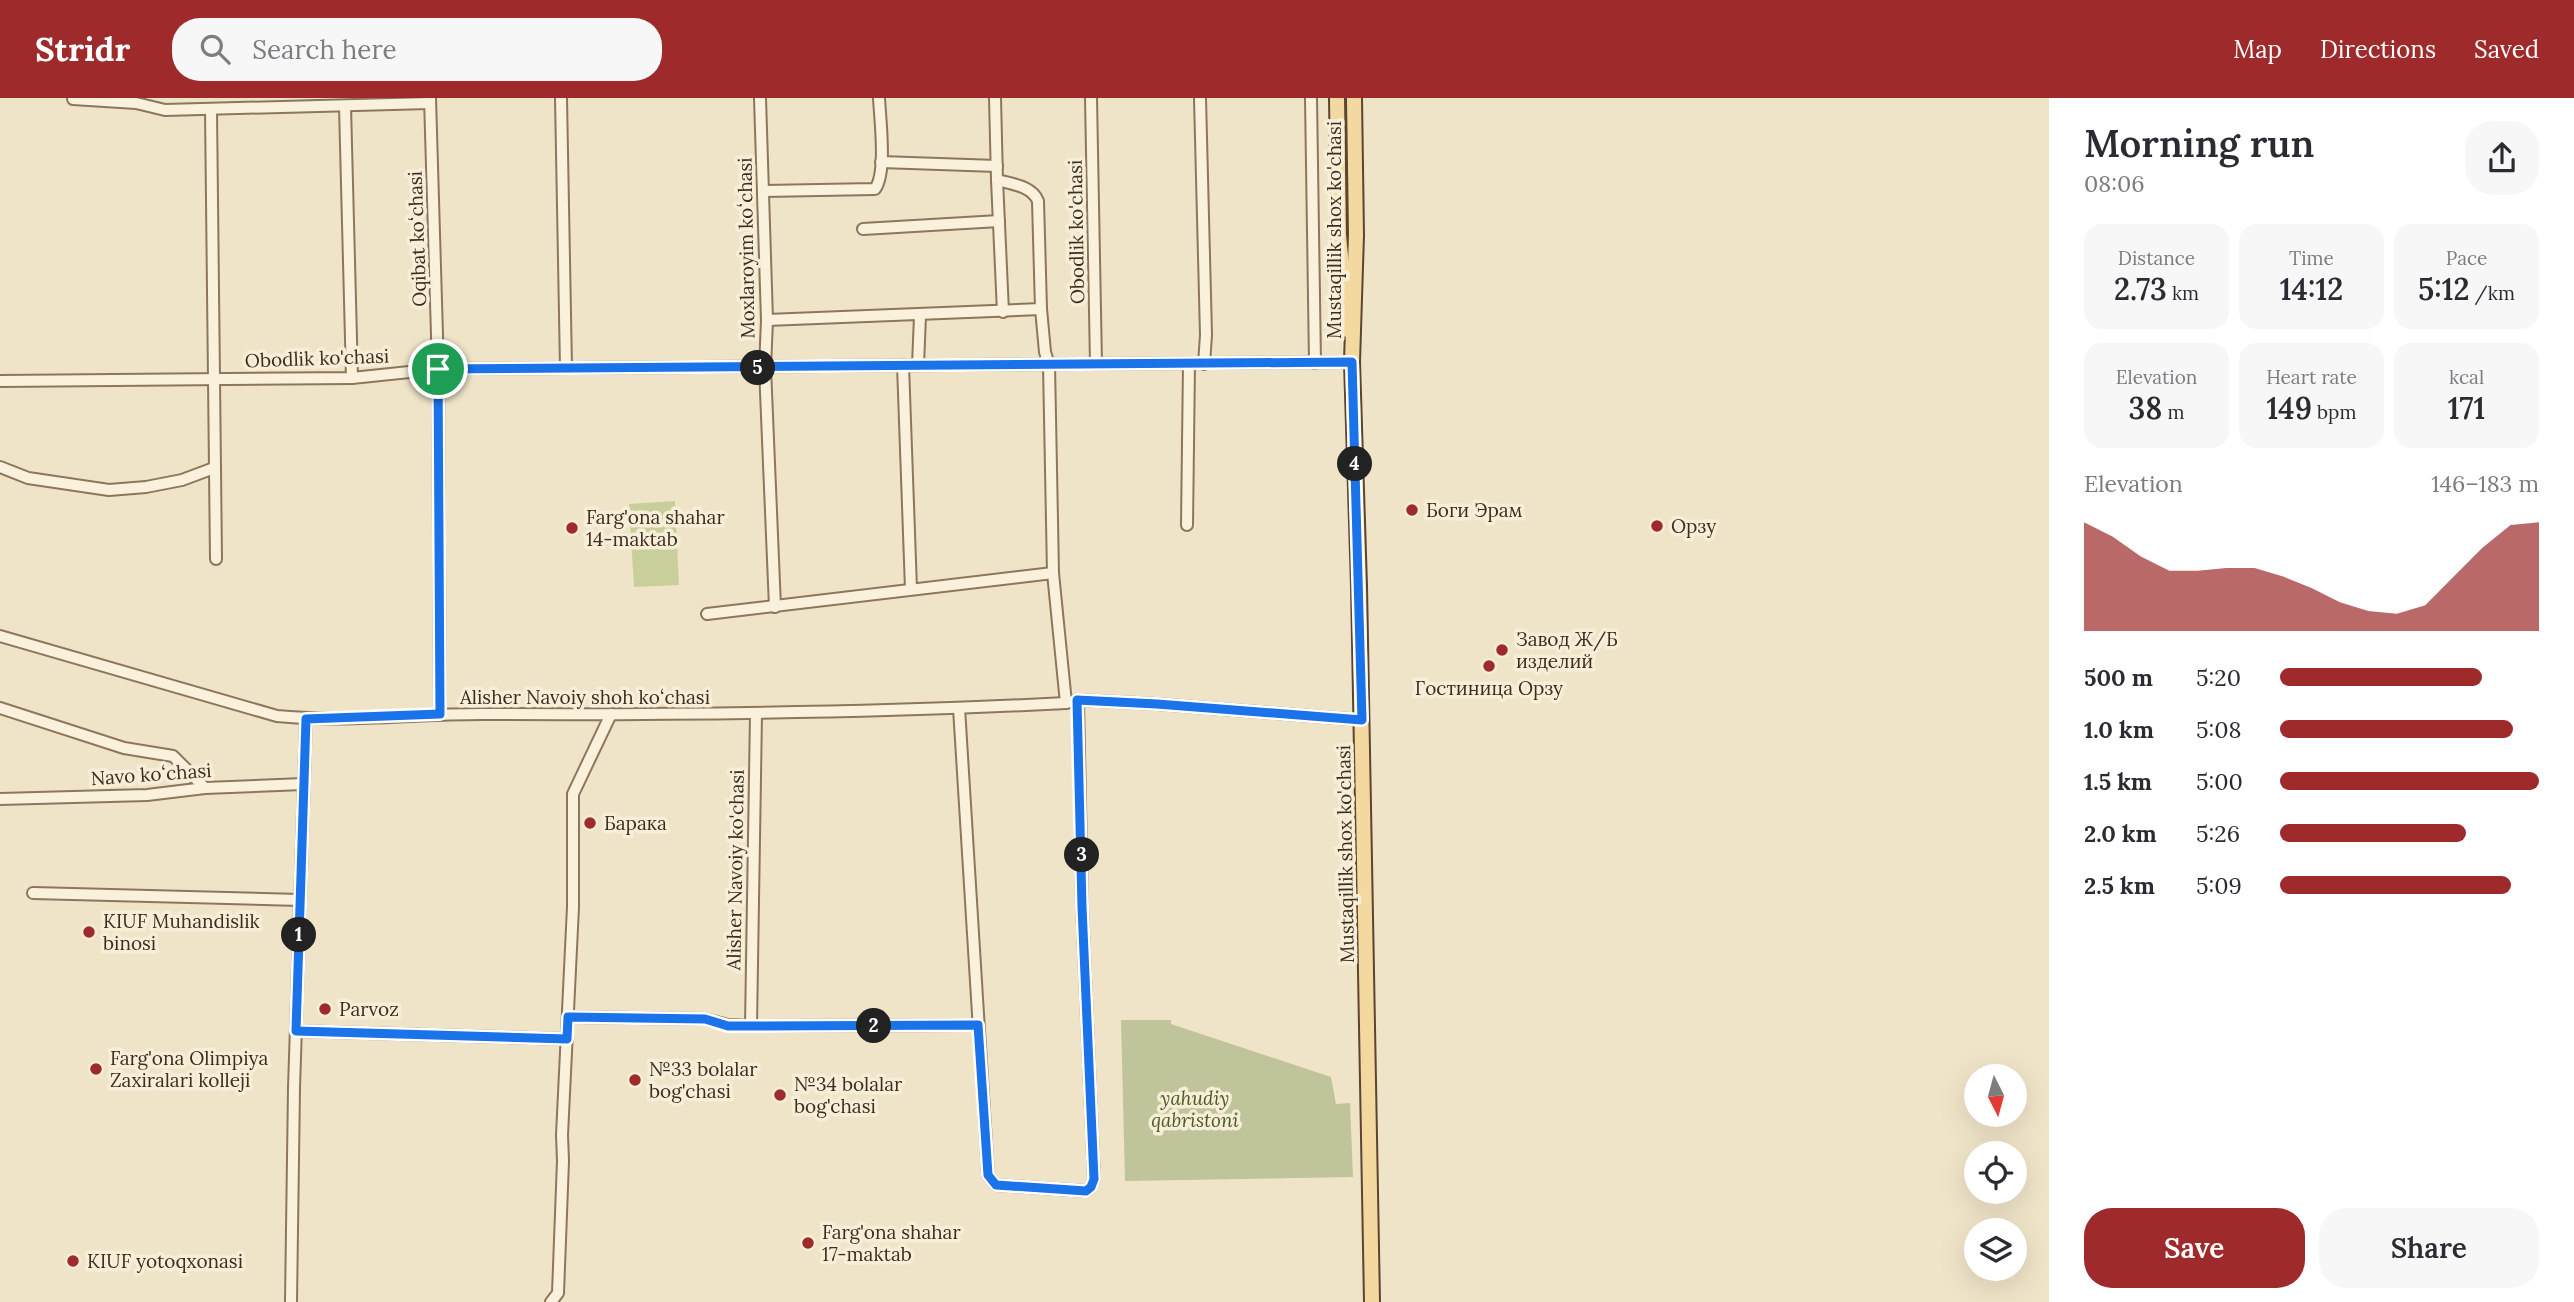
<!DOCTYPE html>
<html lang="en">
<head>
<meta charset="utf-8">
<style>
  :root { --surface:#fff; --page:#f7f7f7; --text:#2b2b33; --muted:#7c7c81; --accent:#9e2a2b }
  body { margin:0; font-family:Lora,serif; background:var(--page); color:var(--text); height:100vh; display:flex; flex-direction:column; font-size:26px; white-space:nowrap }
  * { box-sizing:border-box; margin:0 }
  p { font-size:23px; color:var(--muted) }
  .icon { flex:none; width:38px; height:38px; fill:none; stroke:currentColor; stroke-width:2; stroke-linecap:round; stroke-linejoin:round }
  .map { position:relative; flex:1; overflow:hidden }
  .panel { display:flex; flex-direction:column; background:var(--surface); width:525px }
  .panel>* { flex:none }
  .needle { width:46px; rotate:174deg }
  .tools { position:absolute; left:1964px; top:966px; display:grid; gap:14px }
  .tools a { display:grid; place-items:center; width:63px; height:63px; border-radius:50%; background:var(--surface); box-shadow:0 7px 28px #0002; font-size:35px }
  .pin { position:absolute; display:grid; place-items:center; width:60px; height:60px; color:#fff; margin:-30px; border:4px solid #fff; border-radius:50%; box-shadow:0 2px 7px #0007 }
  .km { position:absolute; width:35px; height:35px; margin:-18px; border-radius:50%; background:#222; color:#fff; font-size:19px; line-height:35px; text-align:center }
  .round { display:grid; place-items:center; flex:none; width:74px; height:74px; border-radius:28px; background:var(--page) }
  .overview { display:flex; align-items:center; justify-content:space-between; height:119px; padding:0 35px }
  h1 { font-size:38px; font-weight:600; line-height:52px }
  .stats { display:grid; grid-template-columns:repeat(3,1fr); gap:10px; height:119px; padding:7px 35px }
  .stats div { display:grid; align-content:center; border-radius:18px; background:var(--page); text-align:center }
  .stats b { font-size:30px; font-weight:600 }
  .stats small { font-size:19px; font-weight:400 }
  .stats p { font-size:19px }
  .chart { height:196px; padding:14px 35px }
  .chart p { display:flex; justify-content:space-between }
  .chart svg { width:100%; height:126px; margin-top:7px; fill:var(--accent); opacity:.7 }
  .primary-button { display:flex; gap:14px; margin-top:auto; padding:14px 35px }
  .primary-button a { flex:1; height:80px; border-radius:28px; background:var(--accent); color:#fff; font-size:28px; font-weight:600; line-height:80px; text-align:center }
  .primary-button a+a { background:var(--page); color:var(--text) }
  ul { padding:0 35px; list-style:none; font-size:23px }
  li { display:grid; grid-template-columns:112px 84px 1fr; align-items:center; height:52px }
  li i { height:18px; border-radius:9px; background:var(--accent) }
  header { display:flex; align-items:center; gap:42px; box-sizing:border-box; height:98px; padding:0 35px; background:var(--accent); color:#fff }
  header strong { font-size:33px }
  nav { display:flex; gap:38px; margin-inline-start:auto; font-size:24px }
  .search { width:490px; height:63px; background:var(--page); display:flex; align-items:center; gap:18px; box-sizing:border-box; padding:0 24px; border-radius:28px; color:var(--muted); font-size:26px }
  main { display:flex; flex:1; min-height:0 }
  .map>svg:first-child { display:block }
  .green { fill:#c9cf9b }
  .cemetery { fill:#bfc49a }
  .lines { fill:none; stroke-linecap:round; stroke-linejoin:round }
  .minor-casing { stroke:#8d765c; stroke-width:14 }
  .major-casing { stroke:#5b4430; stroke-width:18 }
  .minor { stroke:#faf1dc; stroke-width:10 }
  .major { stroke:#f3d9a0; stroke-width:14 }
  .route-casing { stroke:#fff; stroke-width:14 }
  .route { stroke:#1a73e8; stroke-width:9 }
  .poi-dot { fill:#9e2a2b; stroke:#f7eed8; stroke-width:2.5 }
  .labels { text-anchor:middle; stroke-width:7; stroke-linejoin:round; paint-order:stroke }
  .street-label { font-size:19px; fill:#3d2e20; stroke:#f7eed8 }
  .poi-label { font-size:19px; fill:#3d2e20; stroke:#f7eed8; text-anchor:start }
  .park-label { font-size:19px; font-style:italic; fill:#4d5a26; stroke:#f7eed8 }
</style>
</head>
<body>
<header>
<strong>Stridr</strong>
<div class="search"><svg class="icon" aria-label="search" viewBox="0 0 24 24"><circle cx="10" cy="10" r="6"/><path d="M15 15l6 6"/></svg>Search here</div>
<nav><a>Map</a><a>Directions</a><a>Saved</a></nav>
</header>
<main>
<div class="map">
<svg width="2049" height="1204" viewBox="0 0 2049 1204">
  <rect width="100%" height="100%" fill="#f0e4c8"/>
  <polygon class="green" points="675,403 679,487 634,489 629,406"/>
  <polygon class="cemetery" points="1121,922 1171,922 1171,926 1331,979 1336,1006 1350,1005 1353,1079 1125,1083"/>
  <g class="lines">
    <g class="minor-casing">
      <g id="minor">
        <polyline points="430,0 438,271 440,616"/>
        <polyline points="561,0 566,270"/>
        <polyline points="760,0 767,222 765,270 775,509"/>
        <path d="M995,0L997,82C1012,86 1032,88 1038,103L1041,211L1045,254L1049,267L1053,475L1066,605"/>
        <polyline points="1091,0 1096,266"/>
        <polyline points="1200,0 1206,237 1204,266"/>
        <polyline points="1311,0 1315,265"/>
        <polyline points="73,1 136,5 165,12 430,5"/>
        <polyline points="345,8 352,280"/>
        <polyline points="211,12 216,461"/>
        <polyline points="881,64 997,68"/>
        <polyline points="997,82 1003,214"/>
        <path d="M764,93L875,91C887,75 880,21 879,0"/>
        <polyline points="863,131 999,123"/>
        <polyline points="767,222 1041,211"/>
        <polyline points="903,267 911,491"/>
        <polyline points="918,267 920,218"/>
        <polyline points="0,283 352,280 438,271 1352,264"/>
        <polyline points="0,369 28,380 109,392 146,389 182,382 214,370"/>
        <polyline points="1187,427 1189,266"/>
        <polyline points="707,516 1053,475"/>
        <path d="M0,538L277,618C347,625 419,615 489,616C682,617 874,615 1066,605L1078,602L1157,606L1362,622"/>
        <polyline points="0,610 124,650 173,658 205,690"/>
        <polyline points="959,610 988,1077 996,1087 1086,1093 1091,1089 1094,1081 1082,809 1078,602"/>
        <polyline points="0,701 147,697 205,690 303,686"/>
        <polyline points="33,795 300,802"/>
        <polyline points="568,919 705,921 728,927 751,928 978,927"/>
        <polyline points="751,928 756,616"/>
        <polyline points="296,933 567,941"/>
        <polyline points="291,1204 294,990 306,621"/>
        <polyline points="551,1204 558,1195 563,1063 562,1037 573,809 573,696 611,616"/>
      </g>
    </g>
    <g class="major-casing">
      <g id="major">
        <polyline points="1337,0 1339,137 1348,232"/>
        <polyline points="1354,0 1356,137 1352,264 1359,488 1372,1204"/>
      </g>
    </g>
    <use href="#minor" class="minor"/>
    <use href="#major" class="major"/>
  </g>
  <g class="lines">
    <g class="route-casing">
      <polygon id="route" points="1352,264 1362,622 1157,606 1077,602 1082,809 1094,1081 1091,1089 1086,1093 996,1087 988,1077 978,927 751,928 728,928 705,921 568,919 567,941 296,933 306,621 440,616 438,271"/>
    </g>
    <use href="#route" class="route"/>
  </g>
  <g class="poi-dot">
    <circle cx="1412" cy="412" r="7"/>
    <circle cx="1657" cy="428" r="7"/>
    <circle cx="572" cy="430" r="7"/>
    <circle cx="1502" cy="552" r="7"/>
    <circle cx="1489" cy="568" r="7"/>
    <circle cx="590" cy="725" r="7"/>
    <circle cx="89" cy="834" r="7"/>
    <circle cx="325" cy="911" r="7"/>
    <circle cx="96" cy="971" r="7"/>
    <circle cx="635" cy="982" r="7"/>
    <circle cx="780" cy="997" r="7"/>
    <circle cx="808" cy="1145" r="7"/>
    <circle cx="73" cy="1163" r="7"/>
  </g>
  <g class="labels">
    <g class="street-label">
      <text transform="translate(1334 132) rotate(-90)" y="7">Mustaqillik shox ko'chasi</text>
      <text transform="translate(1076 134) rotate(-91)" y="7">Obodlik ko'chasi</text>
      <text transform="translate(417 141) rotate(-92)" y="7">Oqibat koʻchasi</text>
      <text transform="translate(746 150) rotate(-91)" y="7">Moxlaroyim koʻchasi</text>
      <text transform="translate(317 260) rotate(-2)" y="7">Obodlik ko'chasi</text>
      <text x="585" y="606">Alisher Navoiy shoh koʻchasi</text>
      <text transform="translate(151 676) rotate(-4)" y="7">Navo koʻchasi</text>
      <text transform="translate(1345 756) rotate(-91)" y="7">Mustaqillik shox ko'chasi</text>
      <text transform="translate(735 772) rotate(-89)" y="7">Alisher Navoiy ko'chasi</text>
    </g>
    <g class="poi-label">
      <text x="1426" y="419">Боги Эрам</text>
      <text x="586" y="426">Farg'ona shahar<tspan x="586" dy="22">14-maktab</tspan></text>
      <text x="1671" y="435">Орзу</text>
      <text x="1516" y="548">Завод Ж/Б<tspan x="1516" dy="22">изделий</tspan></text>
      <text x="1489" y="597" text-anchor="middle">Гостиница Орзу</text>
      <text x="604" y="732">Барака</text>
      <text x="103" y="830">KIUF Muhandislik<tspan x="103" dy="22">binosi</tspan></text>
      <text x="339" y="918">Parvoz</text>
      <text x="110" y="967">Farg'ona Olimpiya<tspan x="110" dy="22">Zaxiralari kolleji</tspan></text>
      <text x="649" y="978">№33 bolalar<tspan x="649" dy="22">bog'chasi</tspan></text>
      <text x="794" y="993">№34 bolalar<tspan x="794" dy="22">bog'chasi</tspan></text>
      <text x="822" y="1141">Farg'ona shahar<tspan x="822" dy="22">17-maktab</tspan></text>
      <text x="87" y="1170">KIUF yotoqxonasi</text>
    </g>
    <g class="park-label">
      <text x="1195" y="1007">yahudiy<tspan x="1195" dy="22">qabristoni</tspan></text>
    </g>
  </g>
</svg>
<div class="tools">
<a><svg class="needle" viewBox="-14 -14 28 28"><path d="M0-13l5 13h-10z" fill="#e53935"/><path d="M0 13l5-13h-10z" fill="#7c7c81"/></svg></a>
<a><svg class="icon" aria-label="locate" viewBox="0 0 24 24"><circle cx="12" cy="12" r="6"/><path d="M12 2v4M12 18v4M2 12h4M18 12h4"/></svg></a>
<a><svg class="icon" aria-label="layers" viewBox="0 0 24 24"><path d="M12 4l9 5-9 5-9-5zM3 14l9 5 9-5"/></svg></a>
</div>
<div class="pin" style="left:438px;top:271px;background:#1e9e55"><svg class="icon" aria-label="arrive" viewBox="0 0 24 24"><path d="M6 21V4h12l-3 4 3 4H6"/></svg></div>
<b class="km" style="left:299px;top:837px">1</b>
<b class="km" style="left:874px;top:928px">2</b>
<b class="km" style="left:1082px;top:757px">3</b>
<b class="km" style="left:1355px;top:366px">4</b>
<b class="km" style="left:758px;top:270px">5</b>
</div>
<section class="panel">
<div class="overview"><div><h1>Morning run</h1><p>08:06</p></div><a class="round"><svg class="icon" aria-label="share" viewBox="0 0 24 24"><path d="M12 15V3M7 8l5-5 5 5M5 13v7h14v-7"/></svg></a></div>
<div class="stats">
<div><p>Distance</p><b>2.73<small> km</small></b></div>
<div><p>Time</p><b>14:12</b></div>
<div><p>Pace</p><b>5:12<small> /km</small></b></div>
</div>
<div class="stats">
<div><p>Elevation</p><b>38<small> m</small></b></div>
<div><p>Heart rate</p><b>149<small> bpm</small></b></div>
<div><p>kcal</p><b>171</b></div>
</div>
<div class="chart"><p><span>Elevation</span>146–183 m</p>
<svg viewBox="0 0 160 44" preserveAspectRatio="none"><path d="M0 44V6L10 11L20 18L30 23L40 23L50 22L60 22L70 25L80 29L90 34L100 37L110 38L120 35L130 25L140 15L150 7L160 6V44z"/></svg>
</div>
<ul>
<li><b>500 m</b>5:20<i style="width:78%"></i></li>
<li><b>1.0 km</b>5:08<i style="width:90%"></i></li>
<li><b>1.5 km</b>5:00<i style="width:100%"></i></li>
<li><b>2.0 km</b>5:26<i style="width:72%"></i></li>
<li><b>2.5 km</b>5:09<i style="width:89%"></i></li>
</ul>
<div class="primary-button"><a>Save</a><a>Share</a></div>
</section>
</main>
</body>
</html>
